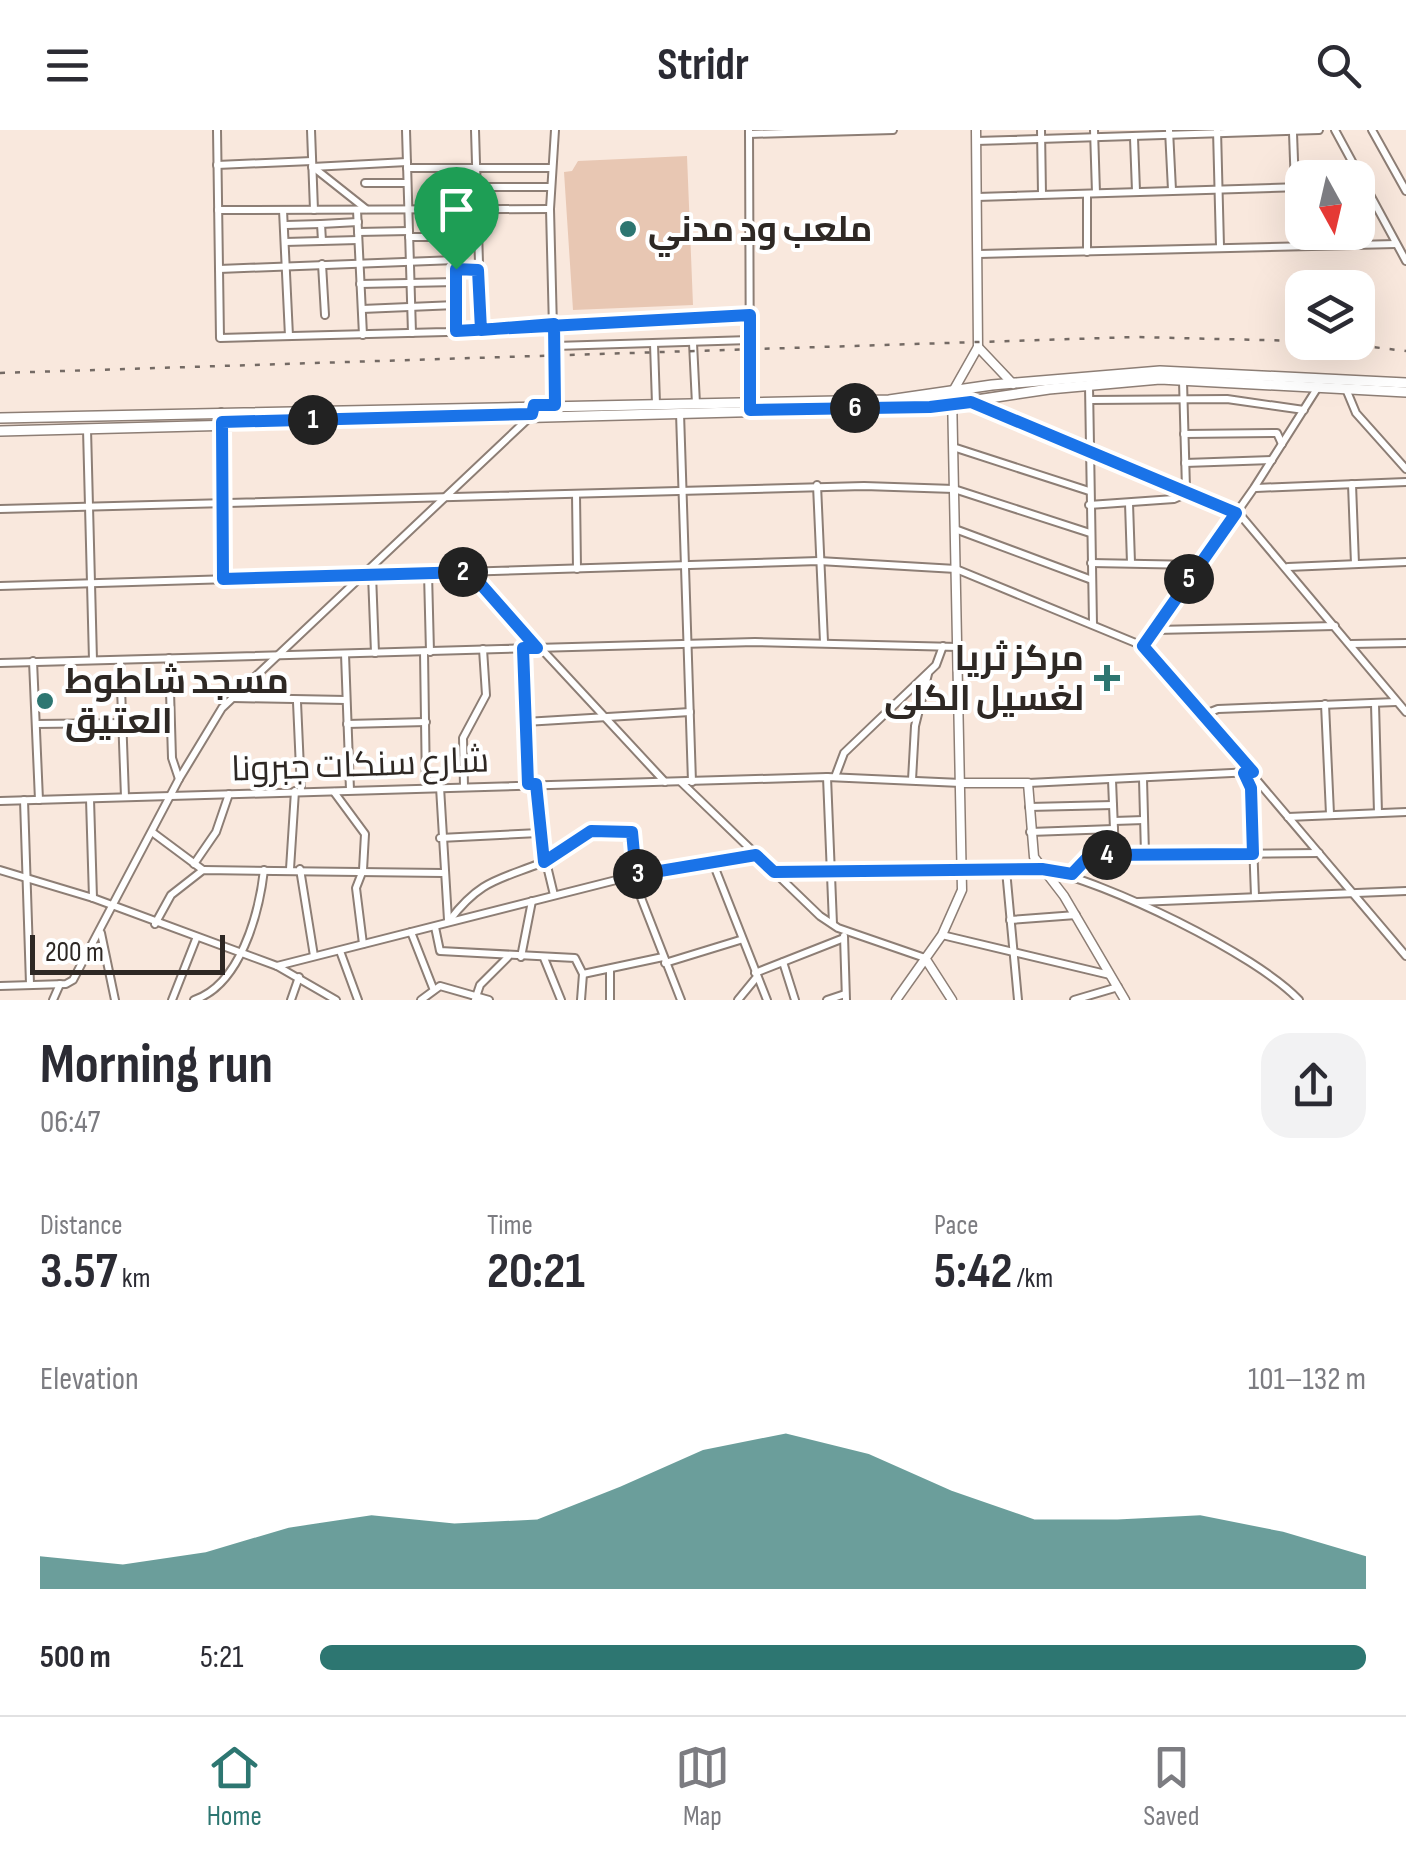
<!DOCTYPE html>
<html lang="en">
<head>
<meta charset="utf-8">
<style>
  :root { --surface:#fff; --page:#f2f2f3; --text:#2b2b33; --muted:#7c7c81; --line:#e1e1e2; --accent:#2d7671 }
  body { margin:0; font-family:"Sofia Sans Condensed",Cairo,sans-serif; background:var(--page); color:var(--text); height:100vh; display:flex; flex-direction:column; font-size:38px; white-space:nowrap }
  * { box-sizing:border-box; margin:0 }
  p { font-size:32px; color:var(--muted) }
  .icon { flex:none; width:55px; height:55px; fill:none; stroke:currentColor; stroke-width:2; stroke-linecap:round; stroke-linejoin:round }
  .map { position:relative; height:870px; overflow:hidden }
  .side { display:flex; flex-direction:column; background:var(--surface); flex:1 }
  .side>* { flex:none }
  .needle { width:65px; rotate:172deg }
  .buttons { position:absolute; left:1285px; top:30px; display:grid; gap:20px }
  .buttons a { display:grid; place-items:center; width:90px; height:90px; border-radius:20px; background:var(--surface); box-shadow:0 10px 40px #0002; font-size:50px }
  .scale { position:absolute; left:30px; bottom:25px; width:195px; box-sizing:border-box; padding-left:10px; border:5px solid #2e2824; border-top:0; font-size:28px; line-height:35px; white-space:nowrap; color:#2e2824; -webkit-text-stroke:8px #fff; paint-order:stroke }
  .pin { position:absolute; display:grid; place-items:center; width:85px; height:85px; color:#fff; margin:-102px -42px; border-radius:50% 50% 50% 0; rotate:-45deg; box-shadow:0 0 10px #0007 }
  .pin .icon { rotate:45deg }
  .km { position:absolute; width:50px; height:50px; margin:-25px; border-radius:50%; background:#222; color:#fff; font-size:28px; line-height:50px; text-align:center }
  .round { display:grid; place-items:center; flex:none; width:105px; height:105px; border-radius:30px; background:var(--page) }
  .headline { display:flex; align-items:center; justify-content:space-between; height:170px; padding:0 40px }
  h1 { font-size:55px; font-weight:700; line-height:75px }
  .metrics { display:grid; grid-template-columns:repeat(3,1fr); gap:15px; height:170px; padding:10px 40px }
  .metrics div { display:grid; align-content:center }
  .metrics b { font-size:50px; font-weight:700 }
  .metrics small { font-size:28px; font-weight:400 }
  .metrics p { font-size:28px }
  .chart { height:280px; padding:20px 40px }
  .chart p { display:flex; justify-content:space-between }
  .chart svg { width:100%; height:180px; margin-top:10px; fill:var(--accent); opacity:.7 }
  ul { padding:0 40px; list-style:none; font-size:32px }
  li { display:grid; grid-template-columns:160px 120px 1fr; align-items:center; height:75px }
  li i { height:25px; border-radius:12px; background:var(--accent) }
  header { display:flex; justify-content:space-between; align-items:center; height:130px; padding:0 40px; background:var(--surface); font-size:45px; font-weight:700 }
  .dock { display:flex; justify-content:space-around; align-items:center; height:140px; border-top:2px solid var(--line); background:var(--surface); font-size:28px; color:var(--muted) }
  .dock a { display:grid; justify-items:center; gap:5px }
  .dock .current { color:var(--accent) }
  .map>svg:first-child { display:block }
  .green { fill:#e8c7b3 }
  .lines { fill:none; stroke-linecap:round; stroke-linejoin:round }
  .minor-casing { stroke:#8d7e75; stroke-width:10 }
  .tertiary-casing { stroke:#8d7e75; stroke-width:11 }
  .secondary-casing { stroke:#8d7e75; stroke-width:12 }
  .minor { stroke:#fff; stroke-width:6 }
  .tertiary { stroke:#fff; stroke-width:8 }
  .secondary { stroke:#fff; stroke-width:9 }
  .rail { stroke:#746a64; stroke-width:2.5; stroke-dasharray:5 10; stroke-linecap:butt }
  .route-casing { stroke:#fff; stroke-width:20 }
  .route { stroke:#1a73e8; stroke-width:12 }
  .poi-dot { fill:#2d7671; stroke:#fff; stroke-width:4 }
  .labels { text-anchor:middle; stroke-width:8; stroke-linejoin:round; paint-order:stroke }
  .poi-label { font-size:35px; font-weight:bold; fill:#2e2824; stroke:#fff; text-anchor:start }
  .street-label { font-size:35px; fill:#2e2824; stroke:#fff }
</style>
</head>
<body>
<header><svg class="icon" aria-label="menu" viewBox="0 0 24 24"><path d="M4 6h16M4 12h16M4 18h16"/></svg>Stridr<svg class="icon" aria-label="search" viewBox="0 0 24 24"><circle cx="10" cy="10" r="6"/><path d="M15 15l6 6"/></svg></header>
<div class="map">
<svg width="1406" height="870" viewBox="0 0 1406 870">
  <rect width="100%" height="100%" fill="#f9e8dd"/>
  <polygon class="green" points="687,26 693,175 573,180 564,42 572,41 578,31"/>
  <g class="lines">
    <g class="minor-casing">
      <g id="minor">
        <polyline points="217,0 220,208 446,202 749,185"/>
        <polyline points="311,0 314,80"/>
        <polyline points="406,0 412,203"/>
        <polyline points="475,0 481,200"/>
        <polyline points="555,0 550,79 555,278"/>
        <polyline points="749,0 750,274"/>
        <polyline points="1041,0 1042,64"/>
        <polyline points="1094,0 1096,63"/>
        <polyline points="1169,0 1172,60"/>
        <polyline points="1217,0 1220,116"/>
        <polyline points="1335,0 1406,131"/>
        <polyline points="1372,0 1406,61"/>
        <polyline points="1293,3 1295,57"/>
        <polyline points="749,4 893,0"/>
        <polyline points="1134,8 1136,61"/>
        <polyline points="976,11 1319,0"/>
        <polyline points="217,35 312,31"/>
        <polyline points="312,37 407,32"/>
        <polyline points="313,37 366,79"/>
        <polyline points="407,38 552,38"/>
        <polyline points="365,53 407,53"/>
        <polyline points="477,57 550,57"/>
        <polyline points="1087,64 1087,122"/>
        <polyline points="977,67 1302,57"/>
        <polyline points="218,80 550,79"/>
        <polyline points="283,80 289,206"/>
        <polyline points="357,80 363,205"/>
        <polyline points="286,95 321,94"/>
        <polyline points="358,102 409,101"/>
        <polyline points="409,107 456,107"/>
        <polyline points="322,111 321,94 358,92"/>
        <polyline points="285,112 358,110"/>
        <polyline points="979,124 1396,114"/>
        <polyline points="322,134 325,185"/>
        <polyline points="219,139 456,130"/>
        <polyline points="456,139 478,140"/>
        <polyline points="360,154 456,152"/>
        <polyline points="362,179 456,175"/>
        <polyline points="456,201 456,79"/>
        <polyline points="693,213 696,274"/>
        <polyline points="654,214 656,274"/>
        <polyline points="555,216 750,210"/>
        <polyline points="1183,251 1186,359"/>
        <polyline points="1089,256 1093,494"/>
        <polyline points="1346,259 1356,283 1406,339"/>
        <polyline points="970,269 991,283 1090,319 1242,387 1406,582"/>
        <polyline points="1090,270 1227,269 1304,280"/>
        <polyline points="221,282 223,449"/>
        <polyline points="680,283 692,652"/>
        <polyline points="87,299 93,530"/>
        <polyline points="1184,304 1277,303 1282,314"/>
        <polyline points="953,317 1089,361"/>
        <polyline points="1185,333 1272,330"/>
        <polyline points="1352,354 1355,434"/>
        <polyline points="817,355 824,512"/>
        <polyline points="1256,358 1406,352"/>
        <polyline points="576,364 577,439"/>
        <polyline points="1129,373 1131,433"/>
        <polyline points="1089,375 1174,369 1190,362"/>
        <polyline points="0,379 864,356 954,359 1090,403"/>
        <polyline points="955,399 1092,450"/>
        <polyline points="1091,433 1198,435"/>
        <polyline points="1288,437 1406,432"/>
        <polyline points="428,443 430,522"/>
        <polyline points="471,443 665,652"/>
        <polyline points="372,444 375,523"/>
        <polyline points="0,456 819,431 956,439 1143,516 1406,826"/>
        <polyline points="1155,500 1335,496"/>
        <polyline points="1351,514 1406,513"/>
        <polyline points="1143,516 1254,358 1318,257"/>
        <polyline points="523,518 529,655"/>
        <polyline points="424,522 426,658"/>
        <polyline points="345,524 350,660"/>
        <polyline points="169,528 172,628 179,649"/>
        <polyline points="120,530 125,667"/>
        <polyline points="33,531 39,670"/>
        <polyline points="0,533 755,512 958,517"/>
        <polyline points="233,568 346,570"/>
        <polyline points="297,572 301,661"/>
        <polyline points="1325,574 1330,684"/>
        <polyline points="1375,574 1378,683"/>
        <polyline points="1205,584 1218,579 1396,572"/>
        <polyline points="525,592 690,582"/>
        <polyline points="36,594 123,593"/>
        <polyline points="347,594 426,592"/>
        <polyline points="1244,643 1251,658 1255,766"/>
        <polyline points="827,647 833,794"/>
        <polyline points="835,647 844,623 936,535 943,516"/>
        <polyline points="1143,649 1145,724"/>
        <polyline points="912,650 915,596 928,544"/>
        <polyline points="1112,650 1115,724"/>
        <polyline points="681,652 820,786 838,798 925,828"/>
        <polyline points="1028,653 1252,642"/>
        <polyline points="536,655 539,703 554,765"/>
        <polyline points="464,656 463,608 486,565 483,519"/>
        <polyline points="440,657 448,790"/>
        <polyline points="334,662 365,704 363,740 356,758 363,814"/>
        <polyline points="90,669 93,768"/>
        <polyline points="24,670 30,854"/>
        <polyline points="0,671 827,647 961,653"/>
        <polyline points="1029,677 1113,675"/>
        <polyline points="1288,687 1406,682"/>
        <polyline points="1114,691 1144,690"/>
        <polyline points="152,702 203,740"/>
        <polyline points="1030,702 1114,699"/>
        <polyline points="440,708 539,703"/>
        <polyline points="713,733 767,870"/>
        <polyline points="194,734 216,702 229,664"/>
        <polyline points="290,739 295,661"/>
        <polyline points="300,739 314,826"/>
        <polyline points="0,740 93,768 277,836 336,870"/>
        <polyline points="1006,740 1018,870"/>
        <path d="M774,742L1042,739C1105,751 1256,824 1299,870"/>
        <polyline points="1072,745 1090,725 1319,723"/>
        <polyline points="1138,772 1406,761"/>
        <polyline points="1010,790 1076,785"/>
        <path d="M449,791C480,750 498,750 541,733C585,715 572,700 628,701L634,707L638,760L681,870"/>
        <polyline points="155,794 171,765 203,740 443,743"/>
        <polyline points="435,797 440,821 575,828 583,844 581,870"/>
        <polyline points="411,802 433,858"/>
        <polyline points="101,803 115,870"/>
        <polyline points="942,805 1110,845"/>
        <polyline points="844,806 846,870"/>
        <polyline points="340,821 358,870"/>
        <polyline points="521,827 532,771"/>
        <polyline points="544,828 561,870"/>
        <polyline points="783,832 795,870"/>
        <polyline points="665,833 740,810"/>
        <polyline points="277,836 636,745 756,725"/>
        <polyline points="755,843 844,808"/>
        <polyline points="583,844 663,827"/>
        <polyline points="0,856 66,854 73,850 179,649 222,578 531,286"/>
        <polyline points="53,870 60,854"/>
        <polyline points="172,870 196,809"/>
        <path d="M194,870C240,855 259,784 264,740"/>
        <polyline points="291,870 299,847"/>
        <polyline points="421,870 440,856 489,870"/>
        <polyline points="475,870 480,855 508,827"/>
        <polyline points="610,870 610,839"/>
        <polyline points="738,870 756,848"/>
        <polyline points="827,870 845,864"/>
        <polyline points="1074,870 1118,857"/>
      </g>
    </g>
    <g class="tertiary-casing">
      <g id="tertiary">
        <polyline points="978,217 1013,254"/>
        <polyline points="961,653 1028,653 1034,727 1064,766 1125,870"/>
        <polyline points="925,828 952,870"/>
        <polyline points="896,870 942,805 962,760 952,263 978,217 976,0"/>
      </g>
    </g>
    <g class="secondary-casing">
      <g id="secondary">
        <polyline points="0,288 889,270 992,255 1160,241 1406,253"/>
        <polyline points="0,301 930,277 1049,259 1160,249 1406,262"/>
      </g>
    </g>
    <use href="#minor" class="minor"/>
    <use href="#tertiary" class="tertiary"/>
    <use href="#secondary" class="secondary"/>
    <g class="rail">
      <polyline points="1330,212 1406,221"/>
      <polyline points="0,243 1136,207 1302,211"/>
    </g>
  </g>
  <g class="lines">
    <g class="route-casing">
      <path id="route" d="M456,139L478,140L481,200L554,194L555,275H534L532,284L222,292L223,449L470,442L537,518H523L528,654H536L544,732L591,701L632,702L636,745L756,725L774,742L1042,739L1072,744L1090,725L1253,724L1251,658L1244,643L1253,642L1143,516L1236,383L971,272L930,277L750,280V185C652,190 554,195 456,201V139"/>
    </g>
    <use href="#route" class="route"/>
  </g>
  <g class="poi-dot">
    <circle cx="628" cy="99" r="10"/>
    <path d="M1102 533h10v10h10v10h-10v10h-10v-10h-10v-10h10z"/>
    <circle cx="45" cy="571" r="10"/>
  </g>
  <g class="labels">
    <g class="poi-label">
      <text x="648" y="111">ملعب ود مدني</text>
      <text x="1084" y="540" text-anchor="end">مركز ثريا<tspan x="1084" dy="40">لغسيل الكلى</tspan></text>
      <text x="65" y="563">مسجد شاطوط<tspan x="65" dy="40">العتيق</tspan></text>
    </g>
    <g class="street-label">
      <text transform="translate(360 634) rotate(-2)" y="12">شارع سنكات جبرونا</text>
    </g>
  </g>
</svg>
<div class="buttons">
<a><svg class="needle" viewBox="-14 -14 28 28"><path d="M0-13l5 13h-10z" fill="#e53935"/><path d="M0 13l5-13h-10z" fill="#7c7c81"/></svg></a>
<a><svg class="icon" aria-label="layers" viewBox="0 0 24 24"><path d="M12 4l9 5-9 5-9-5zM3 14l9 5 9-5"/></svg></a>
</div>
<div class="scale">200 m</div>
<div class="pin" style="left:456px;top:139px;background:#1e9e55"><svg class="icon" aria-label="arrive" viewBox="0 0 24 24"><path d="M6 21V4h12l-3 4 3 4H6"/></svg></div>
<b class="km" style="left:313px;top:290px">1</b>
<b class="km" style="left:463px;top:442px">2</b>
<b class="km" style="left:638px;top:744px">3</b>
<b class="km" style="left:1107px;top:725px">4</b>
<b class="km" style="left:1189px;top:449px">5</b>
<b class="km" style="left:855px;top:278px">6</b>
</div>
<section class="side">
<div class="headline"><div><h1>Morning run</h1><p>06:47</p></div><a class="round"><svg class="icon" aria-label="share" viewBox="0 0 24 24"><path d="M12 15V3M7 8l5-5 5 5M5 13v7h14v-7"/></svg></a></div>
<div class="metrics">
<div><p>Distance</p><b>3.57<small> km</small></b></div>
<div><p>Time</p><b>20:21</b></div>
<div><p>Pace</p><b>5:42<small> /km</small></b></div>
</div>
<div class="chart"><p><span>Elevation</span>101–132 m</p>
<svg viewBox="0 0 160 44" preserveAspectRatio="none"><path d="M0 44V36L10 38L20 35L30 29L40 26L50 28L60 27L70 19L80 10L90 6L100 11L110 20L120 27L130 27L140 26L150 30L160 36V44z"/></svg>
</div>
<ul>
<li><b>500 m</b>5:21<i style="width:100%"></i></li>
</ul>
</section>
<nav class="dock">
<a class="current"><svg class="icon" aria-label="home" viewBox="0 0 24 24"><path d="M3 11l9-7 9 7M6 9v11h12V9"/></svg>Home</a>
<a><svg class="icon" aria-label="map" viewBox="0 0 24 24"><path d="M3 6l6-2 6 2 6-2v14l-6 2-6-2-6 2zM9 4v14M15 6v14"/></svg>Map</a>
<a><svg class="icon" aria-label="saved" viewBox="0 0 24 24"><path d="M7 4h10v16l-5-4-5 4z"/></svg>Saved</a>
</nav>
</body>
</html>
